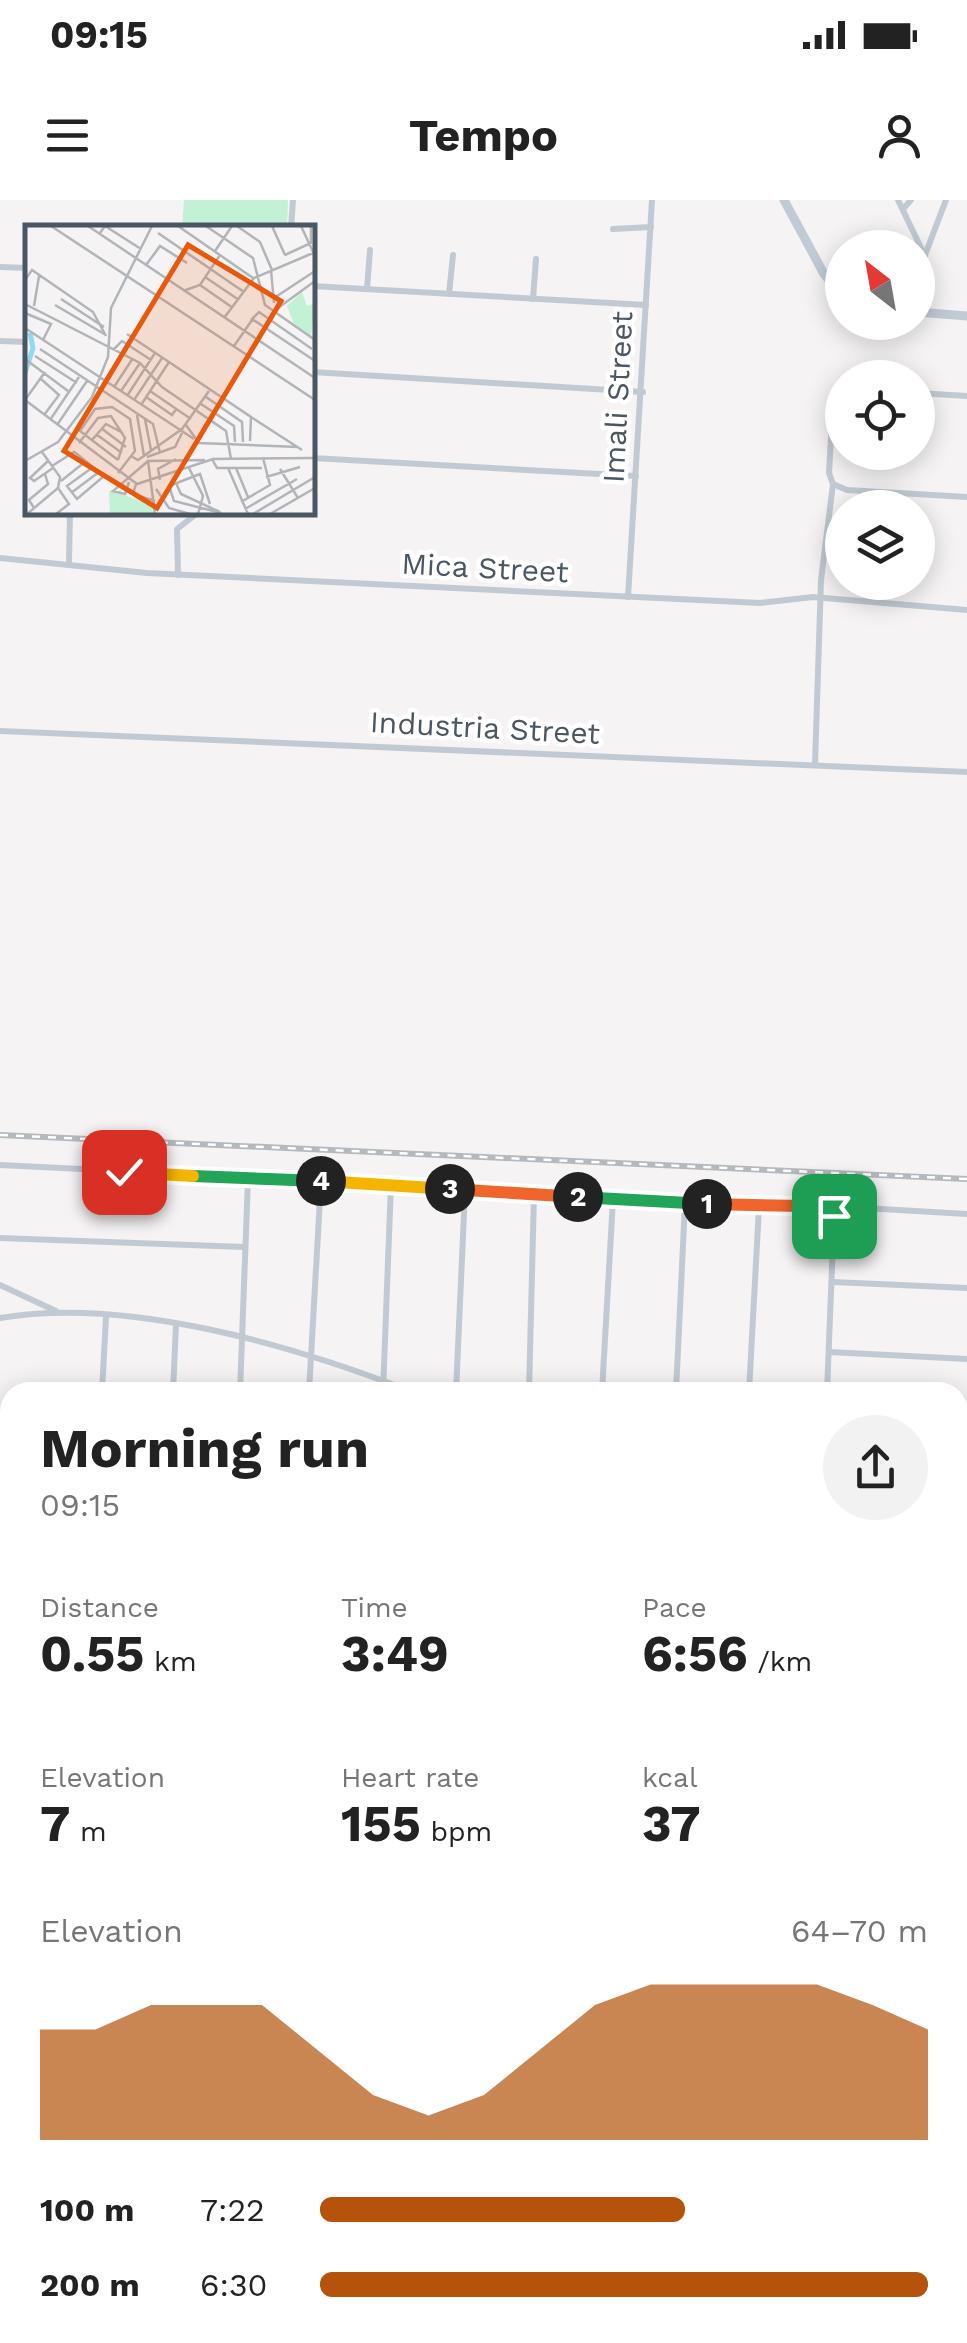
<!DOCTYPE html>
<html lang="en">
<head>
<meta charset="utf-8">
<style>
  :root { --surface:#fff; --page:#f2f2f2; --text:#222; --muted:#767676; --accent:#b45309 }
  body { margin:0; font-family:"Work Sans",sans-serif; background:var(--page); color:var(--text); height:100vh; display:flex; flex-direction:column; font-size:38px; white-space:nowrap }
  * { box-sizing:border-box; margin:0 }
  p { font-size:32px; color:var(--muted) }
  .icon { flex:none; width:55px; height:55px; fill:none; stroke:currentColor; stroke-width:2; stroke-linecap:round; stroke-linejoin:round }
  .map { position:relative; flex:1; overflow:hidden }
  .side { position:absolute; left:0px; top:1182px; width:968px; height:962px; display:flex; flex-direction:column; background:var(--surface); border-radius:30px 30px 0 0; box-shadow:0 5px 25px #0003 }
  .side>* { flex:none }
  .needle { width:65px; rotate:329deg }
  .buttons { position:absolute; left:825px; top:30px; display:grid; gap:20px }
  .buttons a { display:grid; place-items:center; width:110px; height:110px; border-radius:50%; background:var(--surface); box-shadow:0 5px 25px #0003; font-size:50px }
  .pin { position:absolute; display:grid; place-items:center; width:85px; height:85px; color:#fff; margin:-42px; border-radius:20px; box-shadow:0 5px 15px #0006 }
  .km { position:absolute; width:50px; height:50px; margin:-25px; border-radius:50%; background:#222; color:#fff; font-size:28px; line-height:50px; text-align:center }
  .round { display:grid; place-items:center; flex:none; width:105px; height:105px; border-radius:52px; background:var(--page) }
  .summary { display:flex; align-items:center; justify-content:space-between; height:170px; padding:0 40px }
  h1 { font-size:55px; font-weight:700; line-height:75px }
  .metrics { display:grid; grid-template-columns:repeat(3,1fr); gap:15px; height:170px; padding:10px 40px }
  .metrics div { display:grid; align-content:center }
  .metrics b { font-size:50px; font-weight:700 }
  .metrics small { font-size:28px; font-weight:400 }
  .metrics p { font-size:28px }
  .chart { height:280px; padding:20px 40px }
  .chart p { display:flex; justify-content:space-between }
  .chart svg { width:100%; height:180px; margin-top:10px; fill:var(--accent); opacity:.7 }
  ul { padding:0 40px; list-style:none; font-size:32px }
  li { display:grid; grid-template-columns:160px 120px 1fr; align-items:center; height:75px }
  li i { height:25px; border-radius:12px; background:var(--accent) }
  .status { display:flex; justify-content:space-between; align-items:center; height:70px; padding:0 50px; background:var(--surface); direction:ltr }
  .status svg { height:28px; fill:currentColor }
  header { display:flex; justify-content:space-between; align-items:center; height:130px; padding:0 40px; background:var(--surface); font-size:45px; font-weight:700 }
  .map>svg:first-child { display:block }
  .green { fill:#c3f1d5 }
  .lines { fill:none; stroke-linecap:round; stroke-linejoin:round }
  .street { stroke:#c1cad2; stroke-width:6 }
  .secondary { stroke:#c1cbd6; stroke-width:9 }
  .rail-casing { stroke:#b5b8bd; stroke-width:6 }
  .rail { stroke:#fff; stroke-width:2.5; stroke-dasharray:8; stroke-linecap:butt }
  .split-1-casing { stroke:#fff; stroke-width:20 }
  .split-2-casing { stroke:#fff; stroke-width:20 }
  .split-3-casing { stroke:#fff; stroke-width:20 }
  .split-4-casing { stroke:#fff; stroke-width:20 }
  .split-5-casing { stroke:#fff; stroke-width:20 }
  .split-6-casing { stroke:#fff; stroke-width:20 }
  .split-1 { stroke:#f0652b; stroke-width:12 }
  .split-2 { stroke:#22a559; stroke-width:12 }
  .split-3 { stroke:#f0652b; stroke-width:12 }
  .split-4 { stroke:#f5b400; stroke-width:12 }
  .split-5 { stroke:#22a559; stroke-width:12 }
  .split-6 { stroke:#f5b400; stroke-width:12 }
  .labels { text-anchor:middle; stroke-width:9; stroke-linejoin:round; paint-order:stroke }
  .street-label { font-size:30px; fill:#4a5661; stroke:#fff }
  .inset-river { fill:none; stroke:#90daee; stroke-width:5 }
  .inset-road { fill:none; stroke:#b1b4b9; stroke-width:2.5 }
  .view { fill:#e8590c; fill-opacity:0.15; stroke:#e8590c; stroke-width:5 }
  .inset-edge { fill:none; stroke:#4a5661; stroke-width:5 }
</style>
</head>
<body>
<div class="status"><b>09:15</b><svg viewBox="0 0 49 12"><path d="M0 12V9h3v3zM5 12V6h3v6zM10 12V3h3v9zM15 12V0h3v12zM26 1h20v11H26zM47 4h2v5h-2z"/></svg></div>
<header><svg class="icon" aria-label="menu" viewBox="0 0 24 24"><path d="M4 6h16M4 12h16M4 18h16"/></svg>Tempo<svg class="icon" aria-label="person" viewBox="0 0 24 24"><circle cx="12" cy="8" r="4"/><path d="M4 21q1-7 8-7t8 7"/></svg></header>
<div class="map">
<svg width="967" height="2143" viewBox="0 0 967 2143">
  <rect width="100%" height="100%" fill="#f5f3f3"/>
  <polygon class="green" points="184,0 288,0 287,27 182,27"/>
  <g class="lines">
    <g class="street">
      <polyline points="898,0 924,54"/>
      <polyline points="903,9 911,0"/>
      <polyline points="291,28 293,0"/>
      <polyline points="613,29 651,27"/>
      <polyline points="0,67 28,68"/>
      <polyline points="312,86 646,105"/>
      <polyline points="367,89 370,50"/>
      <polyline points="449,94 453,55"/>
      <polyline points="533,99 536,59"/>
      <polyline points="922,112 925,55 946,0"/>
      <polyline points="0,141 28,142"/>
      <polyline points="312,172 643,192"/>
      <polyline points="842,191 833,203 829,273 833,284 847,290 967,297"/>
      <polyline points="918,193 967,196"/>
      <polyline points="312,258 636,276"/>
      <polyline points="0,358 147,373 760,403 813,397 967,410"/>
      <polyline points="69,362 70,312"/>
      <polyline points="178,375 177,329 199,312"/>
      <polyline points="628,397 652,0"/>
      <polyline points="0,531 967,572"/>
      <polyline points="815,565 821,380 833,284"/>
      <polyline points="0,965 391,984 383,1192"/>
      <polyline points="391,984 802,1006 834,1016 864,1008 967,1014"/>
      <polyline points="0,1038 244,1047"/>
      <polyline points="833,1082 967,1088"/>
      <polyline points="0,1085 56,1111"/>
      <path d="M0,1118C128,1096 294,1146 413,1192"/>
      <polyline points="829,1152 967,1159"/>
      <polyline points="102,1192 106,1117"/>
      <polyline points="173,1192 176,1124"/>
      <polyline points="240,1192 248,979"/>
      <polyline points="309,1192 321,981"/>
      <polyline points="456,1192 465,991"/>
      <polyline points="529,1192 534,994"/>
      <polyline points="602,1192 613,999"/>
      <polyline points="676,1192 685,1003"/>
      <polyline points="749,1192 759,1007"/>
      <polyline points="827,1192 834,1016"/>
      <polyline points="958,1235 967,1235"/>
      <polyline points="0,1418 10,1418"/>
      <polyline points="959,1459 967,1276"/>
      <polyline points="0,1504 10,1504"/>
      <polyline points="0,1602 10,1603"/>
      <polyline points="958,1641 967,1635"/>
      <polyline points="958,1815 967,1802"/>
      <polyline points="0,1867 10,1868"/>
      <polyline points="967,1914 962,1927 967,1936"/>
      <polyline points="958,2021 967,2028"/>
      <polyline points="374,2135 414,2143"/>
      <polyline points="655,2135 657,2143"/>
      <polyline points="718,2135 721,2143"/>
      <polyline points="942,2135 946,2143"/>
      <polyline points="549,2141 558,2143"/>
      <polyline points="40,2143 44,2135"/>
      <polyline points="127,2143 130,2135"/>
      <polyline points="204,2143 206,2135"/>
      <polyline points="283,2143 286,2135"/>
      <polyline points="359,2143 362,2135"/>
      <polyline points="763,2143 796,2135"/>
    </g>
    <g class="secondary">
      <polyline points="784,0 824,74 842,96"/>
      <polyline points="918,112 967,116"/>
      <polyline points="958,1793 967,1781"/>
      <polyline points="0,1999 10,2000"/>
    </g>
    <g class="rail-casing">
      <polyline id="rail" points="0,935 967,979"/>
    </g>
    <use href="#rail" class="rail"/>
  </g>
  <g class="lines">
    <g class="split-1-casing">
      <polyline id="split-1" points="707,1004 802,1006 834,1016"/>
    </g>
    <g class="split-2-casing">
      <polyline id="split-2" points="578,997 707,1004"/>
    </g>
    <g class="split-3-casing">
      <polyline id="split-3" points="450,989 578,997"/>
    </g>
    <g class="split-4-casing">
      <polyline id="split-4" points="321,981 450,989"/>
    </g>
    <g class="split-5-casing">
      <polyline id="split-5" points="193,976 321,981"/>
    </g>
    <g class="split-6-casing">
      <polyline id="split-6" points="124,972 193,976"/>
    </g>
    <use href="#split-1" class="split-1"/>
    <use href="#split-2" class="split-2"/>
    <use href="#split-3" class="split-3"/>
    <use href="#split-4" class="split-4"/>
    <use href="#split-5" class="split-5"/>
    <use href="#split-6" class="split-6"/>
  </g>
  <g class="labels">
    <g class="street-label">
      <text transform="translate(618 197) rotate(-87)" y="10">Imali Street</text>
      <text transform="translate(485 368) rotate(3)" y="10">Mica Street</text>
      <text transform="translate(485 528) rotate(3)" y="10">Industria Street</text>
    </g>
  </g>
  <g transform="translate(25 25)">
    <rect width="290" height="290" fill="#f5f3f3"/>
    <path d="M277,67L282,81L290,78L286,111L269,99L262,81ZM84,266L129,279V289H85Z" fill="#c3f1d5"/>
    <path class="inset-river" d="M0,148L8,123L5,108"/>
    <path class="inset-road" d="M26,1L290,175M63,1L290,153M153,1L228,53M181,1L228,33L240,80L290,115M212,1L235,17L247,45M247,1L260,30M276,1L290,31M75,8L80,1L116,24M133,8L219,67M190,26L207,1M260,30L286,18V1M121,40L135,21L162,38M246,45L249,78M180,52L214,75M0,55L7,45L68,87L81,111M175,60L208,83M158,66L175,60L195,30M249,73L290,46M36,74L79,102M0,79L115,138L137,162L201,206L206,234M30,80L81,110M9,81L14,51M253,83L290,56M0,88L26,99L18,115M199,93L229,53L288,28M0,103L169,214M102,109L144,137L116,180M209,121L227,95M15,124L128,199L135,228M287,124L234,87L227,94L290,136M88,125L97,116L126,135M10,131L52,158M0,134L43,166M144,137L226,192L225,216M16,154L34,170L19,190M89,162L108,133M96,166L115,138M125,166L166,194M102,171L130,128M121,172L147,190L152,183M181,172L217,197L218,217M0,175L112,259L188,234L290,233M0,175L20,147M109,175L137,133M176,179L209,201L210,217M112,190L119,231M226,192L277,225M120,194L126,225M25,195L54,152M32,200L62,156M161,200L174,218L273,222M76,203L101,222M71,209L97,228M67,215L81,199L98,208M54,218L73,193L86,191L100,213L93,235M17,227L35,252L33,263M106,231L113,235L157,204L184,166M122,232L150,222L157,208M187,234L192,243H237M0,236L33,217L67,172L83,132L86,83L127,1M23,236L5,253L9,256L28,243M27,241L49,227L52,229L74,247L79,251L52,274L42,261L68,242M164,243L178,271L173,289M203,243L223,289M211,243L223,272M255,244L273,273M93,248L110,226L105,194L87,182L70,184L55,206L93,235M241,252L275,242M135,255L133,244L151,234M36,256L61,236M104,257L100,269L88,266L123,236M151,258L156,269L195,287M111,259L108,269L130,276M131,264L144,283L165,289M46,268L74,247M216,277L245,260L238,233M185,279L175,249L144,261L149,276L196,288M9,283L4,275L23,259L20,249M220,284L272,254M2,289L33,263M31,289L44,279L33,263M130,289L123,236L180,235M228,289L290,252M245,289L290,263"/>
    <path class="view" d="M163,20L256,76L132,283L39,226Z"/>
    <rect width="290" height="290" class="inset-edge"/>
  </g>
</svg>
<div class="buttons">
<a><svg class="needle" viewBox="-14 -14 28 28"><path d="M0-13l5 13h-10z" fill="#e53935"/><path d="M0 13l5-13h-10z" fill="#767676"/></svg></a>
<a><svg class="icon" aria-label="locate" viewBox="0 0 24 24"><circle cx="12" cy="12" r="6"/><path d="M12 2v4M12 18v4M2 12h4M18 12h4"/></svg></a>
<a><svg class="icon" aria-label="layers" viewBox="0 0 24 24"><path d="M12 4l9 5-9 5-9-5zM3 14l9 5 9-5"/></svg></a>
</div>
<div class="pin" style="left:834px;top:1016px;background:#1e9e55"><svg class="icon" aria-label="arrive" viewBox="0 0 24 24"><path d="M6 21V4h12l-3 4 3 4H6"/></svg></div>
<div class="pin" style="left:124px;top:972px;background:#d93025"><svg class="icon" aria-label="check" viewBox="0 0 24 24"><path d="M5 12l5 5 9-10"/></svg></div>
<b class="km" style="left:707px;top:1004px">1</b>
<b class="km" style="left:578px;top:997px">2</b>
<b class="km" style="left:450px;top:989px">3</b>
<b class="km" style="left:321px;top:981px">4</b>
<section class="side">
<div class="summary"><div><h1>Morning run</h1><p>09:15</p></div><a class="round"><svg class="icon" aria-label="share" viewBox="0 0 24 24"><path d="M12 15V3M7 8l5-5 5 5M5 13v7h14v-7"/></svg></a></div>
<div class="metrics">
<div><p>Distance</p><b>0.55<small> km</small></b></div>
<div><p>Time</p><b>3:49</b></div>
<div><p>Pace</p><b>6:56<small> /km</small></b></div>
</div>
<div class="metrics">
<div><p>Elevation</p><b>7<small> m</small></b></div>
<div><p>Heart rate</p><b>155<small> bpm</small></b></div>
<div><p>kcal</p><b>37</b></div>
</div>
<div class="chart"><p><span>Elevation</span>64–70 m</p>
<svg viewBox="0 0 160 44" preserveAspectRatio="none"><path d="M0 44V17L10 17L20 11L30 11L40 11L50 22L60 33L70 38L80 33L90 22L100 11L110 6L120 6L130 6L140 6L150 11L160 17V44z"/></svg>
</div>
<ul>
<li><b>100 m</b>7:22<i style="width:60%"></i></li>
<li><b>200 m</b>6:30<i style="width:100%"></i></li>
</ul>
</section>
</div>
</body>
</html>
